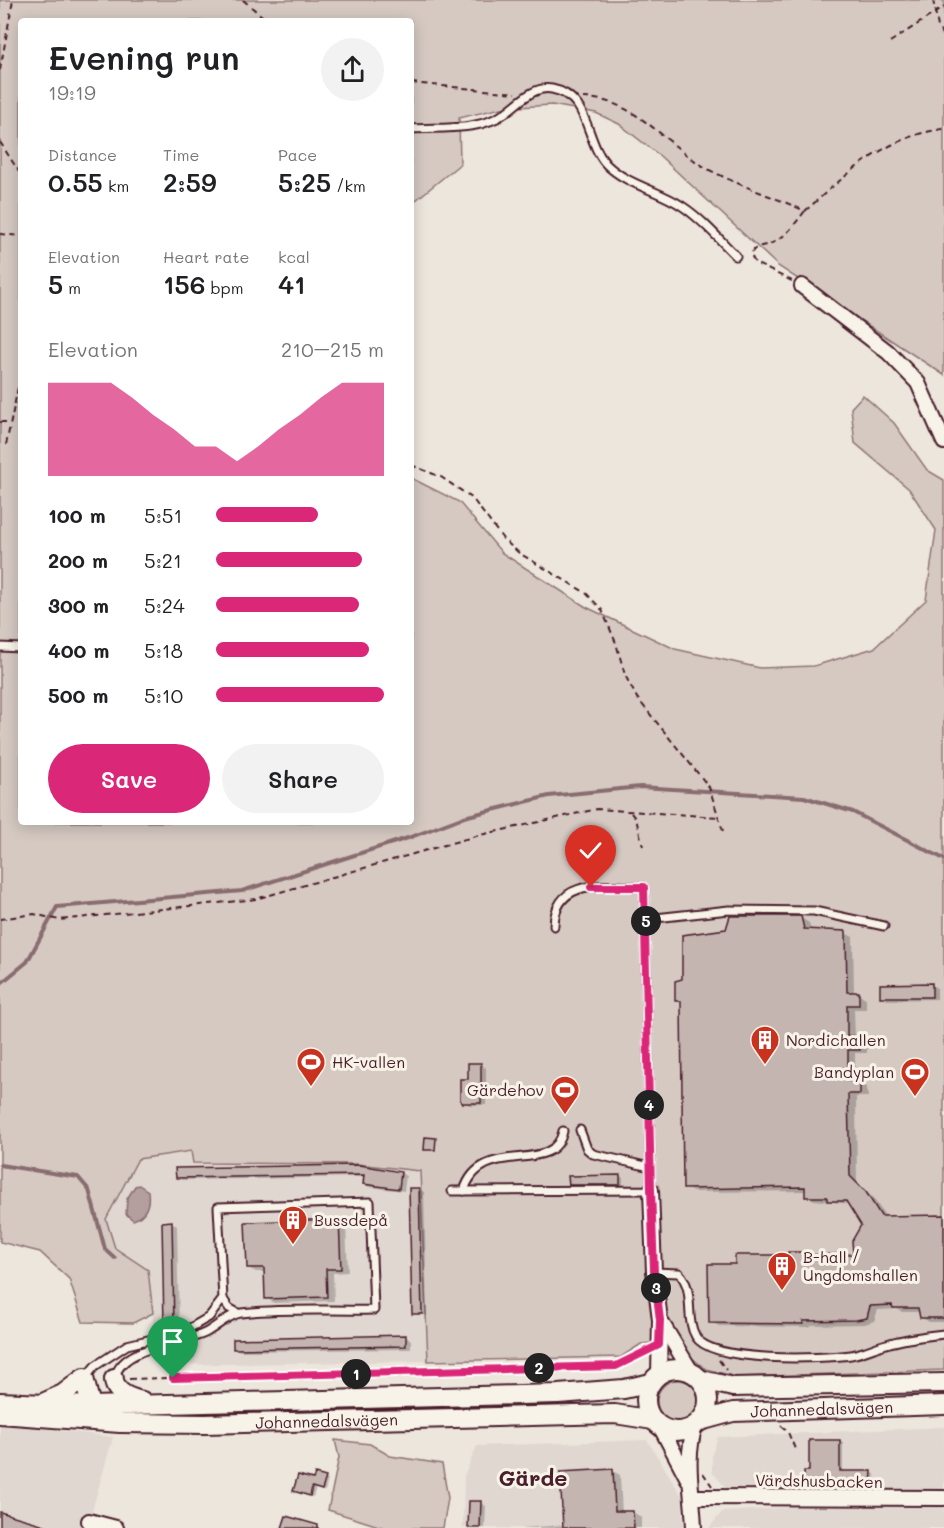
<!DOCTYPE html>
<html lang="en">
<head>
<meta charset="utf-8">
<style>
  :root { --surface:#fff; --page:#f2f2f2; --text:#202124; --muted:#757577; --accent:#db2777 }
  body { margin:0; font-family:Mali,sans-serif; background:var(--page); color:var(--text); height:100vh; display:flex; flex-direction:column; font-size:22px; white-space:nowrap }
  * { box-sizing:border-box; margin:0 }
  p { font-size:20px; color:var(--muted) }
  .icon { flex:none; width:33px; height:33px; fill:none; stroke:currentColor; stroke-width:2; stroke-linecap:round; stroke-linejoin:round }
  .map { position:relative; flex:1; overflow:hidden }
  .sheet { position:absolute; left:18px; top:18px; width:396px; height:807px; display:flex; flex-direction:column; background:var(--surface); border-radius:6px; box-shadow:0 3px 15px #0003 }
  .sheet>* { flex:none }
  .pin { position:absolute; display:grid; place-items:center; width:51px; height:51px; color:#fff; margin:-62px -26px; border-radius:50% 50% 50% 0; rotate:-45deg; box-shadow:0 0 6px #0007 }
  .pin .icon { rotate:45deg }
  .km { position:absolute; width:30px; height:30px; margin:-15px; border-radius:50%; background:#222; color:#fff; font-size:16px; line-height:30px; text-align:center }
  .round { display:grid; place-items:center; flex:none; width:63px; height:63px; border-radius:32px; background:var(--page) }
  .overview { display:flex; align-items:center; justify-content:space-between; height:102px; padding:0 30px }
  h1 { font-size:33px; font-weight:600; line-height:45px }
  .figures { display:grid; grid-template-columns:repeat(3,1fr); gap:9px; height:102px; padding:6px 30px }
  .figures div { display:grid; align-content:center }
  .figures b { font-size:26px; font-weight:600 }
  .figures small { font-size:16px; font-weight:400 }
  .figures p { font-size:16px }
  .chart { height:168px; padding:12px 30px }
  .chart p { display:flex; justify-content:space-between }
  .chart svg { width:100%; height:108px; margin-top:6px; fill:var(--accent); opacity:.7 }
  .action { display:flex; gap:12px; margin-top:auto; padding:12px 30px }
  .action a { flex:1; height:69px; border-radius:36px; background:var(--accent); color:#fff; font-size:24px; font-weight:600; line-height:69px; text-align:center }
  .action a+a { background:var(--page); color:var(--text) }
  ul { padding:0 30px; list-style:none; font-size:20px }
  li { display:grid; grid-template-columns:96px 72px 1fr; align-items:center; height:45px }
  li i { height:15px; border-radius:8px; background:var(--accent) }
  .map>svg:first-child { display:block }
  .built { fill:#e0d7d0 }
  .green { fill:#d5c9c2; stroke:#907476; stroke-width:1.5 }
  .water { fill:#b39f9d; stroke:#896c6f; stroke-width:1.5 }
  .shadow { fill:#0003 }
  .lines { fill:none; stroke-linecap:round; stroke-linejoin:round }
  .stream { stroke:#896c6f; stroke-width:4 }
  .building { fill:#c4b5b0; stroke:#4a1f2b; stroke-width:1.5 }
  .service-casing { stroke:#4a1f2b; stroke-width:11 }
  .minor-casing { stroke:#4a1f2b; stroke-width:18 }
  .secondary-casing { stroke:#4a1f2b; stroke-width:22 }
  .path { stroke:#4a1f2b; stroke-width:2; stroke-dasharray:6 4.5; stroke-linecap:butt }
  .service { stroke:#f7f3e8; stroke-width:7 }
  .minor { stroke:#f7f3e8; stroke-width:14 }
  .secondary { stroke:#f7f3e8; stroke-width:18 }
  .route-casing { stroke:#fff; stroke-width:12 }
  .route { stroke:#db2777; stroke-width:8 }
  .labels { text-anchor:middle; stroke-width:6; stroke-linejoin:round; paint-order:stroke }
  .poi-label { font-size:16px; fill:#4a1f2b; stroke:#f7f3e8; text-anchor:start }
  .street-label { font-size:16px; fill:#4a1f2b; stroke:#f7f3e8 }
  .district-label { font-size:22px; font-weight:bold; fill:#4a1f2b; stroke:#f7f3e8 }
</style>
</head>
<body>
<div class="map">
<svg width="944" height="1528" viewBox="0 0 944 1528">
  <rect width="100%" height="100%" fill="#ece6dd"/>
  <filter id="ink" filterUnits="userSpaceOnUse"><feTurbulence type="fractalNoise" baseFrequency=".0167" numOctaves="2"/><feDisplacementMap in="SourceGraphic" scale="12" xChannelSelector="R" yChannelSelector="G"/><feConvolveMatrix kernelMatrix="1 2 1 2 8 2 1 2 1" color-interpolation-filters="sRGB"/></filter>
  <g filter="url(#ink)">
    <g class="built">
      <polygon points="192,1151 193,1162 357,1164 420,1171 428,1361 158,1365 148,1270 115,1248 106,1219 138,1159"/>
      <polygon points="0,1423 113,1437 87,1528 0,1528"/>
      <polygon points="944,1427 944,1490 726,1488 712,1472 712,1454 718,1437"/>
      <polygon points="647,1440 682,1496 684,1528 463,1528 464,1476 477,1446"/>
      <polygon points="811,1506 944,1507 944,1528 709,1528 722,1512"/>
    </g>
    <g class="green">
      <polygon points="0,0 944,0 944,375 778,266 660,156 619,124 596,113 552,105 501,108 459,118 460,164 411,204 411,21 21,21 21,822 411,822 411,478 459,502 502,553 586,607 675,649 760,668 814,666 874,648 926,600 936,530 909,489 855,443 851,408 863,395 894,423 927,470 944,480 944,1370 737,1377 706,1369 693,1359 652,1343 641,1344 621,1357 428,1361 420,1171 357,1164 193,1163 191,1151 138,1159 106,1219 115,1248 148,1270 153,1313 133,1323 83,1322 69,1279 40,1252 0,1242"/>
      <circle cx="678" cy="1401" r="21"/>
      <polygon points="335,1440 370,1444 390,1456 442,1464 448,1498 443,1528 385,1528 328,1510 339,1457"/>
    </g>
    <path class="water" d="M139,1185L148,1191C150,1204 146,1216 133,1220L126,1214L127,1199L135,1186Z"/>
    <g class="shadow">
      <polygon points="801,918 809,923 811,931 845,933 853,937 854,993 866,998 866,1009 854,1009 855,1038 867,1042 867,1053 855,1053 855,1082 867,1087 868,1097 856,1097 857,1182 873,1198 886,1217 944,1216 944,1322 929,1322 921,1317 920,1312 902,1312 897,1309 878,1310 874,1321 865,1324 811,1325 810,1327 719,1326 711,1322 736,1265 802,1254 806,1256 854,1255 863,1224 850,1204 814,1200 807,1196 807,1191 693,1192 685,1188 682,1004 676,1000 684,980"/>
      <polygon points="931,985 937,988 937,999 887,1000 881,996"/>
      <polygon points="481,1065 486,1068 486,1105 470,1105 463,1102 469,1081"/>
      <polygon points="360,1166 401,1173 406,1176 404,1191 369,1187 364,1184 365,1177 182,1180 177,1177"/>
      <polygon points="620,1176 623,1178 623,1186 570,1184"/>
      <polygon points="419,1189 424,1192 427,1316 414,1313"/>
      <polygon points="338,1221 346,1225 348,1272 333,1273 334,1301 274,1303 266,1298 265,1272 256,1272 248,1268"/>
      <polygon points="172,1223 177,1226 179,1328 165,1325"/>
      <polygon points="406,1337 411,1340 411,1349 240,1351 235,1348"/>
      <polygon points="839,1441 843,1443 843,1472 871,1472 875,1474 874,1490 805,1488 810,1472"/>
      <polygon points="613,1471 620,1475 622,1513 633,1512 641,1517 641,1528 520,1528 564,1525"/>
      <polygon points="325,1478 328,1480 325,1491 316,1488 313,1497 298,1492 314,1481"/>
      <polygon points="481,1503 486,1506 485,1528 470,1528"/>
    </g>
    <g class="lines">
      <g class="stream">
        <polyline points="0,984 27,962 57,907 242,891 411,837 464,817 549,796 640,787 804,797 853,812 944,859"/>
        <polyline points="0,1165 78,1177 89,1190 105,1249 115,1258"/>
      </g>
    </g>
    <g class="building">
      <polygon points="730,916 801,916 804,929 846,931 847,992 859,992 859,1005 847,1005 847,1036 859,1036 860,1050 848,1050 848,1081 860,1081 860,1094 848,1094 850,1176 866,1192 881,1216 944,1215 944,1318 920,1318 918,1308 893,1308 892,1305 870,1306 867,1318 856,1320 803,1321 803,1324 709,1323 708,1264 735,1264 735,1255 788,1255 788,1252 802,1252 802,1255 853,1254 852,1241 861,1225 846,1201 827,1201 827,1197 805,1197 805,1187 683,1189 681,1001 675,1001 675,981 682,979 682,935 726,929"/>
      <polygon points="932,983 932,997 880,997 880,984"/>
      <polygon points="468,1063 481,1063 481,1103 462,1103 460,1100 460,1079 468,1079"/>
      <polygon points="425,1137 436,1138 435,1150 424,1150"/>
      <polygon points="360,1165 401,1172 399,1189 363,1184 364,1175 176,1178 175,1168"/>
      <polygon points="620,1175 620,1185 569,1185 568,1176"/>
      <polygon points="409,1188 419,1188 422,1314 412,1314"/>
      <polygon points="339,1219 341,1269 326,1269 327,1297 265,1299 264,1268 247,1268 245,1222"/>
      <polygon points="172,1221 174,1326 164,1326 162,1222"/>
      <polygon points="406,1335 406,1346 233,1349 233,1339"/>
      <polygon points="809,1440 840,1440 840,1471 872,1471 871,1488 804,1488 804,1471 809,1471"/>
      <polygon points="613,1469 615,1511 633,1511 634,1528 563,1528 560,1472"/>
      <polygon points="315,1474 326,1477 322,1490 312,1487 310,1496 293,1491 298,1475 313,1479"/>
      <polygon points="469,1501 481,1501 480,1528 468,1528"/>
      <polygon points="0,1512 45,1525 45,1528 0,1528"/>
      <polygon points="286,1516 318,1525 318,1528 282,1528"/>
    </g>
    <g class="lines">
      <g class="service-casing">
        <g id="service">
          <path d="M411,129C440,127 470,131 497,118C515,109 530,85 552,89C590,96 585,141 606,164C627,185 658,190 682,206C702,219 719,239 736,256"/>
          <polyline points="0,647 21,648"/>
          <polyline points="646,919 729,910 814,911 884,926"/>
          <polyline points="580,1130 587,1149 593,1154 650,1167"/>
          <path d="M452,1191L651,1190L644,887C609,887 555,875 554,926"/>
          <path d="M464,1191C481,1135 554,1178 563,1131"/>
          <path d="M654,1272L679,1273C696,1291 684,1317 696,1337C712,1363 822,1359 851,1355C864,1353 877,1346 890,1343C908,1338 926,1336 944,1334"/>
          <polyline points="86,1377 95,1366 127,1345 185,1331 209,1317 223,1299"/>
          <path d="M115,1377C123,1345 180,1345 205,1333C217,1327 229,1314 241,1313C285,1308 331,1311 374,1310L370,1202L218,1207L223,1299L229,1308L238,1313"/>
        </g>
      </g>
      <g class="minor-casing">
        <g id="minor">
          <polyline points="802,286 888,352 918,383 944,442"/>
          <polyline points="651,1190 654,1272 660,1320 659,1375"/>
          <polyline points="661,1322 692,1373"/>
          <polyline points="660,1426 688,1479"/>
          <polyline points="693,1497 944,1498"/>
          <polyline points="89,1521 116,1528"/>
          <path d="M694,1528C693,1493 684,1460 695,1426"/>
        </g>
      </g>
      <g class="secondary-casing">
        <g id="secondary">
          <circle cx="677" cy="1400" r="31"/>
          <path d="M114,1379C114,1393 130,1398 142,1401"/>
          <polyline points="702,1380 733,1387 944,1383"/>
          <polyline points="0,1402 91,1406 558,1394 624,1389 651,1383"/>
          <polyline points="45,1402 63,1394 84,1378 91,1406 98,1411"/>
          <path id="s1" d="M0,1414L120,1423L205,1424L615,1414L653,1420"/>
          <path id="s2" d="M700,1421L733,1412L944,1405"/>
        </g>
      </g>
      <g class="path">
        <polyline points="243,0 268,21"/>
        <polyline points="933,0 938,27 944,38"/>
        <polyline points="890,42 944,7"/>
        <polyline points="0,70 13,0"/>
        <polyline points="411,83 516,93"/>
        <path d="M583,98C637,99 665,145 708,169C739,186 773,196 805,211C846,175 887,135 944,129"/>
        <polyline points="0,142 21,175"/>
        <polyline points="0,234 21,236"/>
        <path d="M792,281L755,263L751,255C754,244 765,247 774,242C787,236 796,222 805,211"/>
        <polyline points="0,422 9,422"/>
        <polyline points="6,445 21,373"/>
        <polyline points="411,465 441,477 472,498 503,539 519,553 586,593 602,610 616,643 625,675 637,698 709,787 723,831"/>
        <polyline points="631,813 636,819 643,846"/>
        <polyline points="0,919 34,914 59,920 256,899 476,836 597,809 719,817"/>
        <polyline points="719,1360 726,1370"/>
        <polyline points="129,1379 616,1366 647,1350"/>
        <polyline points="781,1426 787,1430 795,1449"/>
        <polyline points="703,1473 712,1486"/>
      </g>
      <use href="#service" class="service"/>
      <use href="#minor" class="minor"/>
      <use href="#secondary" class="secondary"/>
    </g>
  </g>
  <g class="lines" filter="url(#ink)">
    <g class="route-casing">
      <polyline id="route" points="173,1378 616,1366 659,1345 660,1320 654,1272 651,1190 644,887 591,887"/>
    </g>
    <use href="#route" class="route"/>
  </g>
  <defs>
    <g id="building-pin" transform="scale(1.5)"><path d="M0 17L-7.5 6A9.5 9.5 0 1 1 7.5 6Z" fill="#c8321e" stroke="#f7f3e8"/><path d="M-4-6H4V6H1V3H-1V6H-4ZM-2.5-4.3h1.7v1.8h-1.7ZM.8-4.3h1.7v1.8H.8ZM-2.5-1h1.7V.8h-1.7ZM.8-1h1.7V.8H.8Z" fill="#fff"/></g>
    <g id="stadium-pin" transform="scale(1.5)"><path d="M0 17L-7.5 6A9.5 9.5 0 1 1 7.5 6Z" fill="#c8321e" stroke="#f7f3e8"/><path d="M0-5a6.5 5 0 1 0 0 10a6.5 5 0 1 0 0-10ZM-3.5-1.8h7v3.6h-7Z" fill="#fff"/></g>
  </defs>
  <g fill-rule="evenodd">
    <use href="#building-pin" x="765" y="1040"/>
    <use href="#stadium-pin" x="311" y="1062"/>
    <use href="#stadium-pin" x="915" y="1072"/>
    <use href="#stadium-pin" x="565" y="1090"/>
    <use href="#building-pin" x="293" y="1220"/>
    <use href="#building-pin" x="782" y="1266"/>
  </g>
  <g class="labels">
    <g class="poi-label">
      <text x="786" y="1046">Nordichallen</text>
      <text x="332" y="1068">HK-vallen</text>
      <text x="894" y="1078" text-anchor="end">Bandyplan</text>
      <text x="544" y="1096" text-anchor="end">Gärdehov</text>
      <text x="314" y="1226">Bussdepå</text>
      <text x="803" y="1263">B-hall /<tspan x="803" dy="18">Ungdomshallen</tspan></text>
    </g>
    <g class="street-label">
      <text dy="6" stroke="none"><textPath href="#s2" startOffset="123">Johannedalsvägen</textPath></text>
      <text dy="6" stroke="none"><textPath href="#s1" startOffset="327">Johannedalsvägen</textPath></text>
      <text transform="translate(819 1481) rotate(1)" y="6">Värdshusbacken</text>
    </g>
    <g class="district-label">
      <text x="533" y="1486">Gärde</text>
    </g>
  </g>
</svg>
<div class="pin" style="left:173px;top:1378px;background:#1e9e55"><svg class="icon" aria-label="arrive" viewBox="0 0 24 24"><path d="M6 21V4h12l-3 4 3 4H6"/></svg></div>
<div class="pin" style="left:591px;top:887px;background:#d93025"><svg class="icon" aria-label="check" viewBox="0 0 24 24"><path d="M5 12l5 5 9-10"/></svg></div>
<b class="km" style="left:356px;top:1374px">1</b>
<b class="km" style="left:539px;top:1368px">2</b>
<b class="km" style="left:656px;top:1288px">3</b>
<b class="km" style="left:649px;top:1105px">4</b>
<b class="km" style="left:646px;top:921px">5</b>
<section class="sheet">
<div class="overview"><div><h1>Evening run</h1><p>19:19</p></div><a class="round"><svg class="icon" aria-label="share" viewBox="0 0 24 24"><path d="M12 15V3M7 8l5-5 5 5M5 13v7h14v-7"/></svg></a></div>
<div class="figures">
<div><p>Distance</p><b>0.55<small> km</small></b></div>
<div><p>Time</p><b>2:59</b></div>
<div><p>Pace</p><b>5:25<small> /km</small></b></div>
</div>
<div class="figures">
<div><p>Elevation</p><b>5<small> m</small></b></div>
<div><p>Heart rate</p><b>156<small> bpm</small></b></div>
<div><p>kcal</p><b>41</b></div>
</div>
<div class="chart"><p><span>Elevation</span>210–215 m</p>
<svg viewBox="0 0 160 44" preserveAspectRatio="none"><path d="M0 44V6L10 6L20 6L30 6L40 12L50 19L60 25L70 32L80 32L90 38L100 32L110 25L120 19L130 12L140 6L150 6L160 6V44z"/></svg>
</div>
<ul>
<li><b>100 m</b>5:51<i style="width:61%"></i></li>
<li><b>200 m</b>5:21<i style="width:87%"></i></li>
<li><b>300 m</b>5:24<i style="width:85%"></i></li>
<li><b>400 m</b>5:18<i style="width:91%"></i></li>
<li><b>500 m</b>5:10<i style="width:100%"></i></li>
</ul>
<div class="action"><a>Save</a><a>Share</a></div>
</section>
</div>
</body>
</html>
